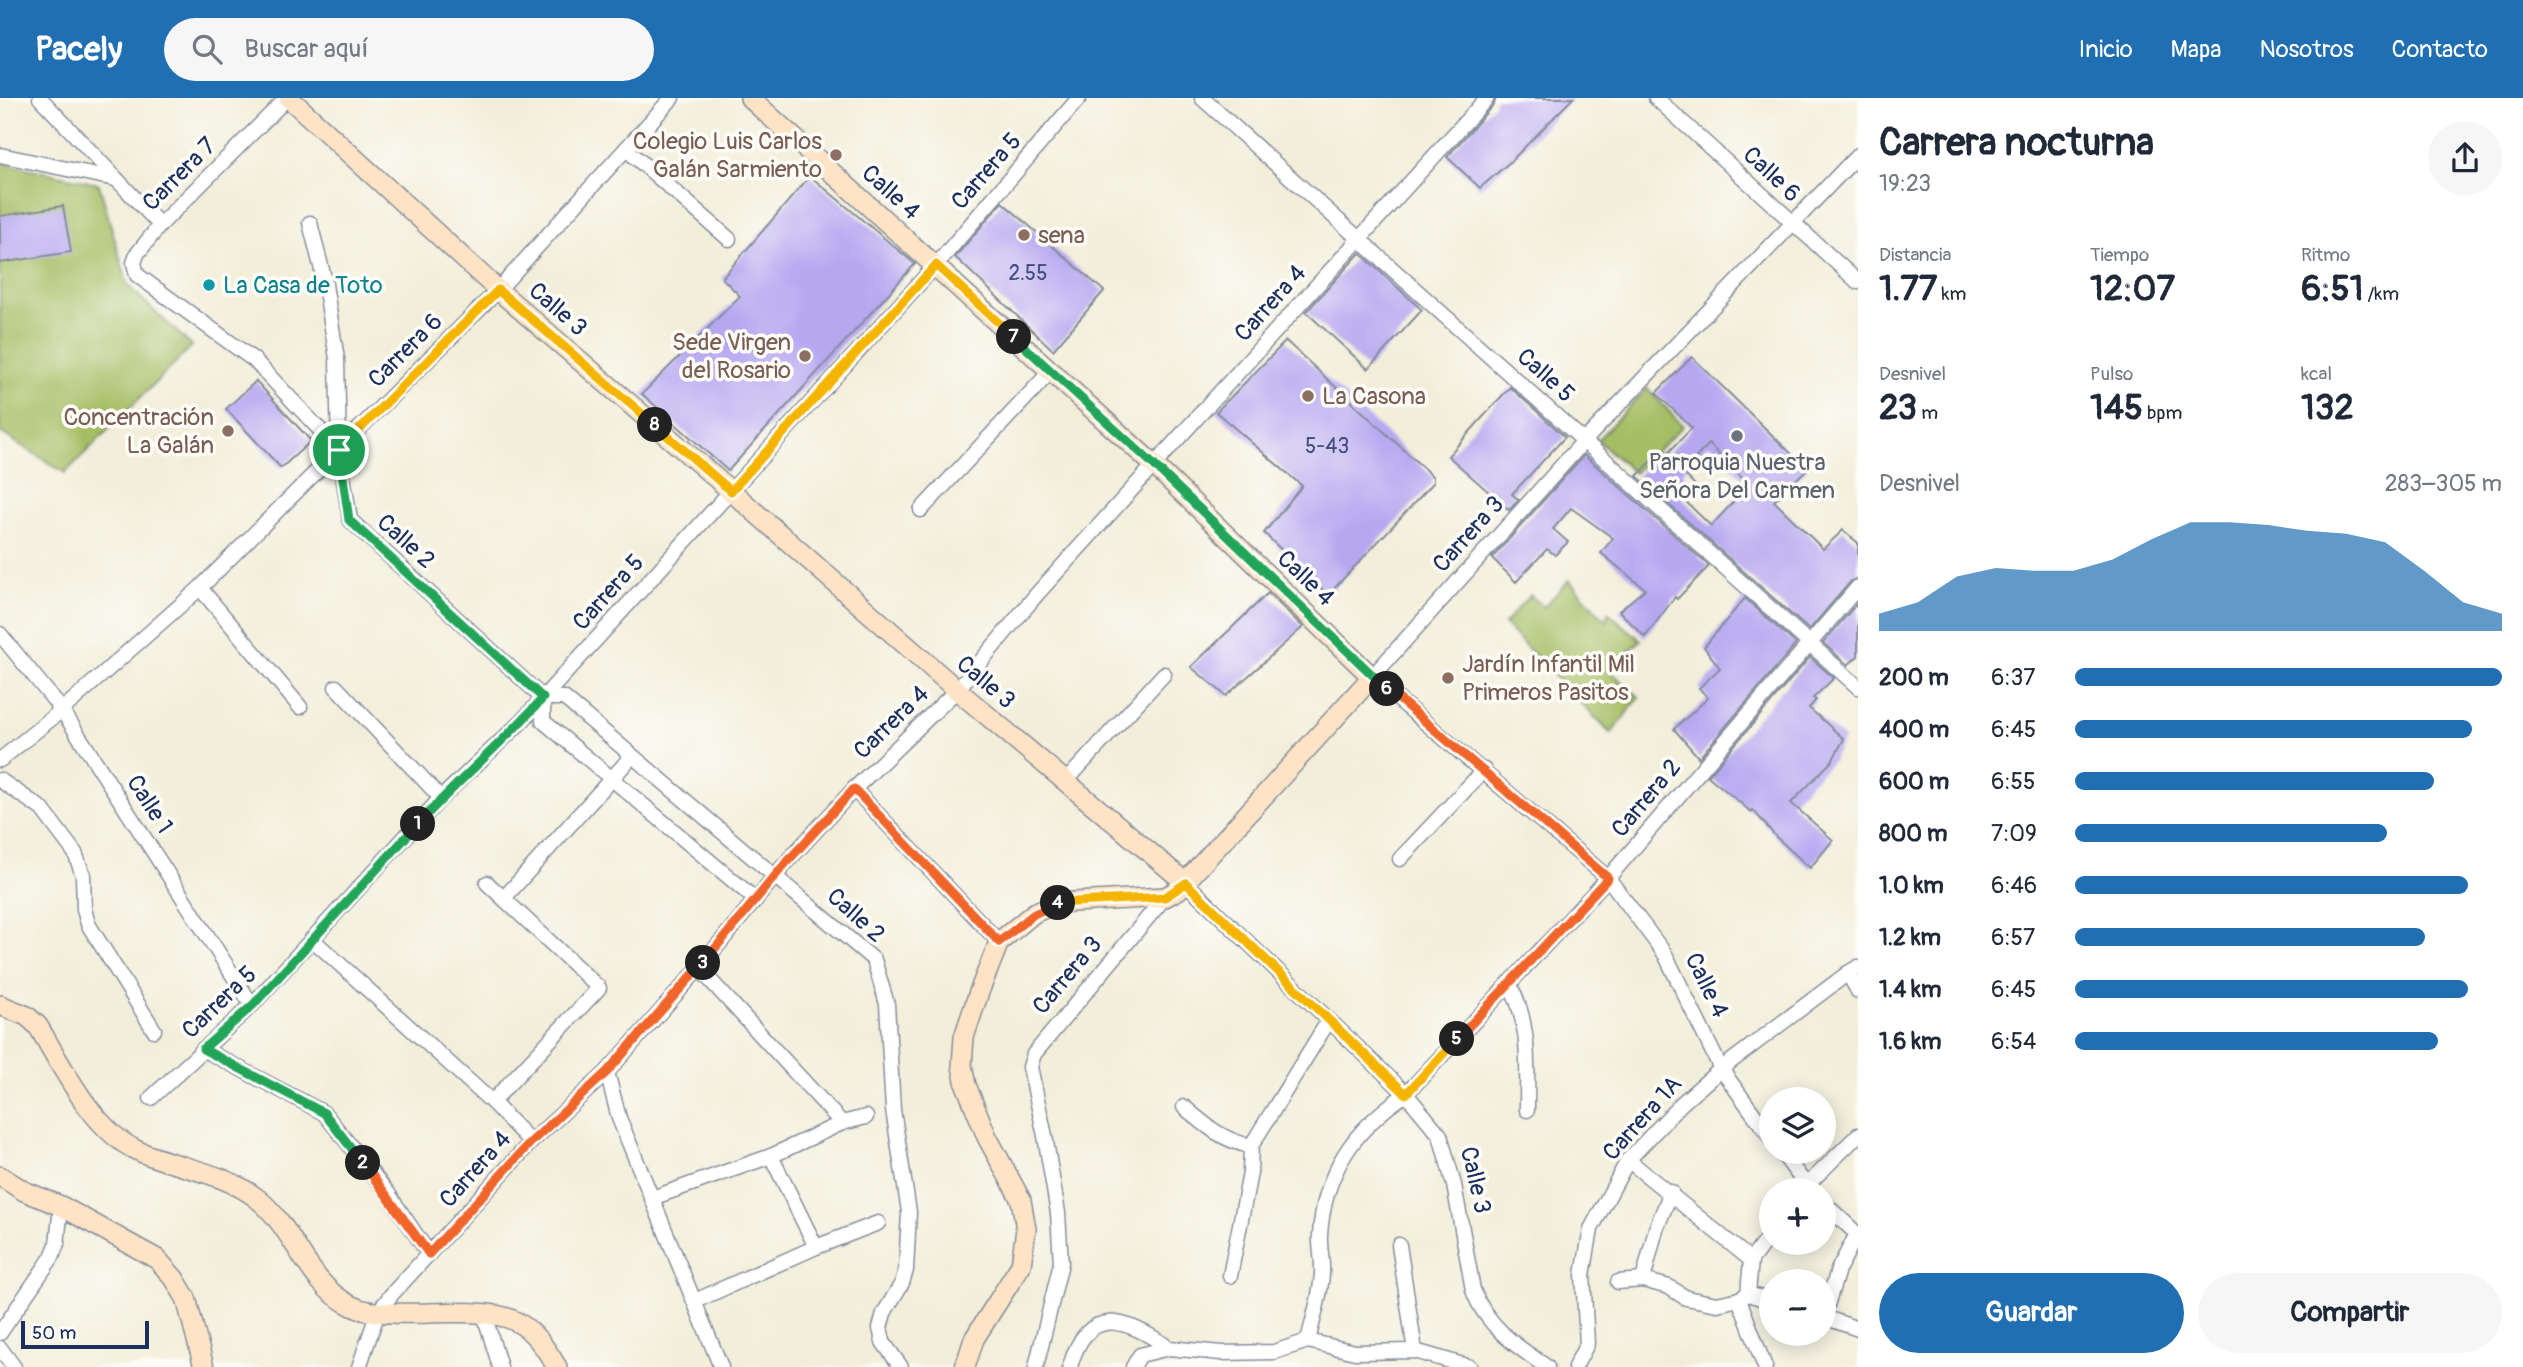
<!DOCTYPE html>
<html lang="es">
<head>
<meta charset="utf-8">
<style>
  :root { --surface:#fff; --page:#f6f6f7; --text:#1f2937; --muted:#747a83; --accent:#1f6fb2 }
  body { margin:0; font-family:Pangolin,sans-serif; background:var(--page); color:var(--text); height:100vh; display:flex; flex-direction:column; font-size:26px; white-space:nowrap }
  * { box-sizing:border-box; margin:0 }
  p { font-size:23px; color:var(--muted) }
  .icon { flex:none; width:38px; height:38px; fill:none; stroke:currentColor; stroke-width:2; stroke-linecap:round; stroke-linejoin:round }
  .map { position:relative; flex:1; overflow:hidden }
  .sheet { display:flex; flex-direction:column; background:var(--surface); width:665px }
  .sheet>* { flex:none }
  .buttons { position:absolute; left:1759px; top:989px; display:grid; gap:14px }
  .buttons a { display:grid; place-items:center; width:77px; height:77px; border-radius:50%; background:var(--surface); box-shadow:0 4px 18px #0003; font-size:35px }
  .scale { position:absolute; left:21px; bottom:18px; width:128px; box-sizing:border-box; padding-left:7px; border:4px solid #1b2f5e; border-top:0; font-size:19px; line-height:24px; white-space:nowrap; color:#1b2f5e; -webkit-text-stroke:5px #fdfcf7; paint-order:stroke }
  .pin { position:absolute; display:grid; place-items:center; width:60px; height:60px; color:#fff; margin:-30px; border:4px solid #fff; border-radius:50%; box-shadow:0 2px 7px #0007 }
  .km { position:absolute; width:35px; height:35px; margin:-18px; border-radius:50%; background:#222; color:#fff; font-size:19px; line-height:35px; text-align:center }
  .round { display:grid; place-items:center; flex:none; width:74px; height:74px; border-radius:37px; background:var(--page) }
  .head { display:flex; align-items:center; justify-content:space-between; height:119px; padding:0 21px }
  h1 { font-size:38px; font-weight:800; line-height:52px }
  .metrics { display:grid; grid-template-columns:repeat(3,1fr); gap:10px; height:119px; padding:7px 21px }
  .metrics div { display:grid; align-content:center }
  .metrics b { font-size:35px; font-weight:800 }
  .metrics small { font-size:19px; font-weight:400 }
  .metrics p { font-size:19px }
  .chart { height:196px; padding:14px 21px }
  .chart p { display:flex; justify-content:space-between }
  .chart svg { width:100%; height:126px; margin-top:7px; fill:var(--accent); opacity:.7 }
  .primary-button { display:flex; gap:14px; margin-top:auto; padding:14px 21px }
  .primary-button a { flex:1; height:80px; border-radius:42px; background:var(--accent); color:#fff; font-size:28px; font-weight:800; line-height:80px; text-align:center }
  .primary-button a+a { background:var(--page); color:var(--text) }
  ul { padding:0 21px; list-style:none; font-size:23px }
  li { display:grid; grid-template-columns:112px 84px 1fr; align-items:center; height:52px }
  li i { height:18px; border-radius:9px; background:var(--accent) }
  header { display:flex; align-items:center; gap:42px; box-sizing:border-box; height:98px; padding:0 35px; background:var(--accent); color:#fff }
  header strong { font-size:33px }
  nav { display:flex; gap:38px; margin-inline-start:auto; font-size:24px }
  .search { width:490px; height:63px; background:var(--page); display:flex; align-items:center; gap:18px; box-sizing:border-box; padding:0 24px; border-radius:38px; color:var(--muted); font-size:26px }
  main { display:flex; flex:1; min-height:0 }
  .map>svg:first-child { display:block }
  .green { fill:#a5bd63; stroke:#607660; stroke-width:2 }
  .building { fill:#b6a7f1; fill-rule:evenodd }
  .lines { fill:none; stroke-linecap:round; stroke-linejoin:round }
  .street-casing { stroke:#868e9c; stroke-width:17 }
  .secondary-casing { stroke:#868e9c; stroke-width:22 }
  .street { stroke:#fff; stroke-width:14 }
  .secondary { stroke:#fee4c5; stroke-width:19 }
  .split-1-casing { stroke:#fff; stroke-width:14 }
  .split-2-casing { stroke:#fff; stroke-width:14 }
  .split-3-casing { stroke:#fff; stroke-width:14 }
  .split-4-casing { stroke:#fff; stroke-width:14 }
  .split-5-casing { stroke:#fff; stroke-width:14 }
  .split-6-casing { stroke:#fff; stroke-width:14 }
  .split-7-casing { stroke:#fff; stroke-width:14 }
  .split-8-casing { stroke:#fff; stroke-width:14 }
  .split-9-casing { stroke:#fff; stroke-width:14 }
  .split-1 { stroke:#22a559; stroke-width:9 }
  .split-2 { stroke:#22a559; stroke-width:9 }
  .split-3 { stroke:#f0652b; stroke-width:9 }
  .split-4 { stroke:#f0652b; stroke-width:9 }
  .split-5 { stroke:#f5b400; stroke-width:9 }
  .split-6 { stroke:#f0652b; stroke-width:9 }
  .split-7 { stroke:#22a559; stroke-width:9 }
  .split-8 { stroke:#f5b400; stroke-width:9 }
  .split-9 { stroke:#f5b400; stroke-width:9 }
  .education-dot { fill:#8d6e63; stroke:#fdfcf7; stroke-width:2.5 }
  .culture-dot { fill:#0f9aa8; stroke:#fdfcf7; stroke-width:2.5 }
  .worship-dot { fill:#6b7280; stroke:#fdfcf7; stroke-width:2.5 }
  .labels { text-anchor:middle; stroke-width:7; stroke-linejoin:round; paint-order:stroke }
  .number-label { font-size:21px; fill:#424d83 }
  .education-label { font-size:24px; fill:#785e54; stroke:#fdfcf7; text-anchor:end }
  .street-label { font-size:24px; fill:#1b2f5e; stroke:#fdfcf7 }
  .culture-label { font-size:24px; fill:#0d838f; stroke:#fdfcf7; text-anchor:start }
  .worship-label { font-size:24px; fill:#5b616d; stroke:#fdfcf7 }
</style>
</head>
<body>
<header>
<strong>Pacely</strong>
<div class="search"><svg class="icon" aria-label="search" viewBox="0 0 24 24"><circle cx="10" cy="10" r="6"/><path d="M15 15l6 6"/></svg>Buscar aquí</div>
<nav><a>Inicio</a><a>Mapa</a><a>Nosotros</a><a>Contacto</a></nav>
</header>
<main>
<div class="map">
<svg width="1858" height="1269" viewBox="0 0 1858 1269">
  <rect width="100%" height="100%" fill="#fdfcf7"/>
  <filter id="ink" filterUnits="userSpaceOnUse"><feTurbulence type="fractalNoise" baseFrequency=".0143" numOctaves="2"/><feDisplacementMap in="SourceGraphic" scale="14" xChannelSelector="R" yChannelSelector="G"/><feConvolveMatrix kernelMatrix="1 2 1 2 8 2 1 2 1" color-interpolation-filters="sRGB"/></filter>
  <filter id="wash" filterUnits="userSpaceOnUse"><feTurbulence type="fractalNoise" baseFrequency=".00686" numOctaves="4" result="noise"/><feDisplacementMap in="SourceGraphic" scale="28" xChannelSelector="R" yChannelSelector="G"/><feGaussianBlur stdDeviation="1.57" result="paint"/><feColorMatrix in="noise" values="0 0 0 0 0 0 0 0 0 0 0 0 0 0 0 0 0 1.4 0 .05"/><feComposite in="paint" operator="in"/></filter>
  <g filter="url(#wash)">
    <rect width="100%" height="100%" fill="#f2eed9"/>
    <g class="green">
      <polygon points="0,64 99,86 128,188 192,248 65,375 0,334"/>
      <polygon points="1647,290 1683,328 1634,375 1597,342"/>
      <polygon points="1569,482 1606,523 1608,514 1641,542 1609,572 1639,599 1611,636 1504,526 1530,497 1544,509"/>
    </g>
    <g id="blocks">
      <g class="building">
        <polygon points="1496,0 1573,0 1511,63 1480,90 1447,59 1494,6"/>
        <polygon points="810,78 915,166 728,373 642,296 740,198 722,180"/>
        <polygon points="1002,104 1104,193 1053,252 955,159"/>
        <polygon points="63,108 71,154 0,165 0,118"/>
        <polygon points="1360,155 1422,212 1368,271 1306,214"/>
        <polygon points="1286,243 1433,379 1433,385 1328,497 1264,435 1302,388 1216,314"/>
        <path d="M1692,259L1807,371L1774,403L1823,451L1843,432L1858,445V480L1851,483L1809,532L1637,378L1662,353L1666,357L1692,330L1656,295ZM1709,346L1749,387L1711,428L1681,399L1694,386L1682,374Z"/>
        <polygon points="256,283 311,343 281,370 226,311"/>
        <polygon points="1510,289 1565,339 1512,396 1519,402 1509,412 1448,358"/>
        <polygon points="1584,357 1709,468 1677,501 1675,499 1645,539 1619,513 1645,491 1601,455 1613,440 1571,410 1553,431 1568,444 1555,457 1547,451 1516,484 1492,460"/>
        <polygon points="1268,495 1303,529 1226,598 1191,569"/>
        <polygon points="1745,500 1796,546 1699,660 1674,631 1708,600 1699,590 1720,570 1704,549"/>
        <polygon points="1858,504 1858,558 1848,567 1823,545"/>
        <polygon points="1810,559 1834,580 1813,600 1816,602 1809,610 1844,641 1832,663 1791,705 1833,742 1810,770 1776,739 1753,712 1751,714 1708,678"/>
      </g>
    </g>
  </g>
  <g filter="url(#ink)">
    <use href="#blocks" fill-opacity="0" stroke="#868e9c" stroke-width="2"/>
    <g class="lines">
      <g class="street-casing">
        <g id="street">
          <polyline points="40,0 160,127"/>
          <polyline points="287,0 160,127 137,156 134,165 137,177 254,262 339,352"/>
          <polyline points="1202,0 1858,589"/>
          <polyline points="1656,0 1858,184"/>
          <polyline points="626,51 729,141"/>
          <polyline points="0,57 115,81"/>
          <polyline points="310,125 324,180 337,261 339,352 350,422 543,600 564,600 874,862 887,906 893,1012 909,1114 906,1172 902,1185 884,1215 880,1230 883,1244 901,1269"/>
          <polyline points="921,412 1051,273"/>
          <polyline points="200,490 300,609"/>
          <polyline points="0,536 62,612 252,907"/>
          <polyline points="336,589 441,700"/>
          <polyline points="543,600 543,623 756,802"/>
          <polyline points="0,662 62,612 200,490 498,192 672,0"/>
          <polyline points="0,682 42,711 75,755 83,777 84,811 88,826 154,932"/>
          <polyline points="1066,683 1164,576"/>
          <polyline points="854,691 999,844"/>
          <polyline points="1400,761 1484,672"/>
          <polyline points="487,785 599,890 492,1004"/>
          <path d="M1186,785L1406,996L1440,1037L1454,1087L1473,1192C1486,1228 1517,1249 1547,1269"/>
          <polyline points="504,800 632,658"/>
          <polyline points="312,841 492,1004 531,1044"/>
          <polyline points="699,870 842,1025"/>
          <polyline points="1848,875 1858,893"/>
          <path d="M1509,885C1531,925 1527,968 1527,1012"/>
          <polyline points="203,951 324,1015 387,1094 429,1156"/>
          <polyline points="607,974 619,1020 721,1269"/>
          <polyline points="151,1000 252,907 441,700 522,623 936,167 1079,0"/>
          <path d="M1184,1009C1205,1027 1223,1043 1251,1048"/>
          <polyline points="1771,1040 1721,971 1665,856 1608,780 1372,579 1585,342 1858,57"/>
          <polyline points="1781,1054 1810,1092"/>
          <polyline points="771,1058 816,1149"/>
          <polyline points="1628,1062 1751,1162"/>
          <polyline points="1802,1092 1858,1037"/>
          <polyline points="652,1100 771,1058 842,1025 866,1019"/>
          <polyline points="1824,1105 1858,1137"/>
          <polyline points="1399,1147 1415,1253"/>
          <polyline points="1230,1178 1250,1075 1251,1048 1329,922"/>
          <polyline points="1643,1182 1656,1131 1671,1094"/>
          <polyline points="1618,1184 1643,1182 1669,1189 1686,1200 1717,1206 1739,1201"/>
          <polyline points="1748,1196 1771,1203"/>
          <polyline points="695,1203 816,1149 878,1125"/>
          <polyline points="484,1216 500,1269"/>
          <polyline points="1824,1217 1838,1172 1857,1136"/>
          <polyline points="1824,1219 1858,1231"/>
          <polyline points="0,1235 52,1159 57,1146 61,1108"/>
          <path d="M1308,1243C1313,1221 1321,1197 1322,1175C1323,1162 1319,1149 1320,1137C1324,1074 1354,1031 1406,996L1608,780L1858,489"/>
          <polyline points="0,1250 14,1269"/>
          <polyline points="359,1269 378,1214 392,1196 531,1044 607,974 699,870 785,766 854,691 957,592 1037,496 1487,0"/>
          <polyline points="1036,1269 1061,1165 1058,1115 1045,1038 1030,969 1034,956 1165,799"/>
          <path d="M1070,1269C1087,1205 1127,1221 1169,1250"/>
          <polyline points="1133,1269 1140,1257 1169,1250 1221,1255 1274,1254 1308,1243 1355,1254 1415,1253 1470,1269"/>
          <polyline points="1575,1269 1587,1246 1583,1177 1591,1131 1628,1062 1682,1005 1721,971 1848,875 1858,869"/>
          <polyline points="1765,1269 1739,1201 1748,1196 1751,1162 1771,1135"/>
        </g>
      </g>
      <g class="secondary-casing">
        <g id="secondary">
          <polyline points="289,0 498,192 731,393 957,592 1186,785"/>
          <polyline points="750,0 1154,367 1372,579 1178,792 1165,799 1056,805 1034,815 999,844 979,894 964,939 962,968 966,987 987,1039 1021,1102 1026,1131 1021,1167 974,1241 965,1269"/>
          <path d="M0,907L27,918L38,928C62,968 92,1031 136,1052C175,1070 223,1073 258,1101C296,1132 306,1186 352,1208C364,1214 380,1215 393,1215C426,1217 487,1209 515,1223C534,1232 546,1251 557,1269"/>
          <polyline points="0,1078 24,1093 61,1108 157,1161 174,1180 186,1200 204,1269"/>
        </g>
      </g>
      <use href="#street" class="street"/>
      <use href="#secondary" class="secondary"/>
    </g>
  </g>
  <g class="lines" filter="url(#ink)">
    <g class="split-1-casing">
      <path id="split-1" d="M339,352L349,422L543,600C504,644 458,682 418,726"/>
    </g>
    <g class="split-2-casing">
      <polyline id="split-2" points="363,1065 324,1015 203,951 253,907 418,726"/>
    </g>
    <g class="split-3-casing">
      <polyline id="split-3" points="363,1065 429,1156 531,1044 607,974 703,865"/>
    </g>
    <g class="split-4-casing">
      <polyline id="split-4" points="703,865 785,766 854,691 999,844 1034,816 1058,805"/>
    </g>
    <g class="split-5-casing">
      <polyline id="split-5" points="1058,805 1165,799 1186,785 1406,996 1457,941"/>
    </g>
    <g class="split-6-casing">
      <polyline id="split-6" points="1387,591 1608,780 1457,941"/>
    </g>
    <g class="split-7-casing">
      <polyline id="split-7" points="1014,239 1154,367 1387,591"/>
    </g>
    <g class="split-8-casing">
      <polyline id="split-8" points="655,327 731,393 936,167 1014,239"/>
    </g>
    <g class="split-9-casing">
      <polyline id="split-9" points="339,352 498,192 655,327"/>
    </g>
    <use href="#split-1" class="split-1"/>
    <use href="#split-2" class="split-2"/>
    <use href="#split-3" class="split-3"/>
    <use href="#split-4" class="split-4"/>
    <use href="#split-5" class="split-5"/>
    <use href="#split-6" class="split-6"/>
    <use href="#split-7" class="split-7"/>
    <use href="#split-8" class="split-8"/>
    <use href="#split-9" class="split-9"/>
  </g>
  <g class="education-dot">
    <circle cx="836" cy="57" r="7"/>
    <circle cx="1024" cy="137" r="7"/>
    <circle cx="805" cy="258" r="7"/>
    <circle cx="1308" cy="298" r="7"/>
    <circle cx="228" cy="333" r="7"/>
    <circle cx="1448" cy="580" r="7"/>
  </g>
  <circle class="culture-dot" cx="209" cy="187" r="7"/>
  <circle class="worship-dot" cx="1737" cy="338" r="7"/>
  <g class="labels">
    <g class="number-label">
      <text x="1028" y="182">2.55</text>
      <text x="1327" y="355">5-43</text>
    </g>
    <g class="education-label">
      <text x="822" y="51">Colegio Luis Carlos<tspan x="822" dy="28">Galán Sarmiento</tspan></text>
      <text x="1038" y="145" text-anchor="start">sena</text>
      <text x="791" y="252">Sede Virgen<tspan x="791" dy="28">del Rosario</tspan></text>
      <text x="1322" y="306" text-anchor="start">La Casona</text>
      <text x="214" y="327">Concentración<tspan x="214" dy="28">La Galán</tspan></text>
      <text x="1462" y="574" text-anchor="start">Jardín Infantil Mil<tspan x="1462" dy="28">Primeros Pasitos</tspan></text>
    </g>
    <g class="street-label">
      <text transform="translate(986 73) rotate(-49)" y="8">Carrera 5</text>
      <text transform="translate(179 76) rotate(-45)" y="8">Carrera 7</text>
      <text transform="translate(1772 76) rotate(43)" y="8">Calle 6</text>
      <text transform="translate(891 94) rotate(42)" y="8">Calle 4</text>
      <text transform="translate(1270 205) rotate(-48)" y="8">Carrera 4</text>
      <text transform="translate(558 211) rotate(41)" y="8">Calle 3</text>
      <text transform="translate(405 252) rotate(-45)" y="8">Carrera 6</text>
      <text transform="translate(1546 277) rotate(42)" y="8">Calle 5</text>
      <text transform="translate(1468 436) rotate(-48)" y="8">Carrera 3</text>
      <text transform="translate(406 443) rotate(42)" y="8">Calle 2</text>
      <text transform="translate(1306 480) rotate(44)" y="8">Calle 4</text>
      <text transform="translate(608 494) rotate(-48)" y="8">Carrera 5</text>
      <text transform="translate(986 584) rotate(40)" y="8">Calle 3</text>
      <text transform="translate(891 624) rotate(-44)" y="8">Carrera 4</text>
      <text transform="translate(1646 700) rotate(-50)" y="8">Carrera 2</text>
      <text transform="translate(150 706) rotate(57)" y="8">Calle 1</text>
      <text transform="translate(856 817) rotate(42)" y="8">Calle 2</text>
      <text transform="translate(1067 877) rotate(-50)" y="8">Carrera 3</text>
      <text transform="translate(1707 887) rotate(64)" y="8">Calle 4</text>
      <text transform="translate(219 904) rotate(-44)" y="8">Carrera 5</text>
      <text transform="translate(1642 1020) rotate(-48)" y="8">Carrera 1A</text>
      <text transform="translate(475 1071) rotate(-48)" y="8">Carrera 4</text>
      <text transform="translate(1476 1082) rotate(77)" y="8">Calle 3</text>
    </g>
    <g class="culture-label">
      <text x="223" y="195">La Casa de Toto</text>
    </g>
    <g class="worship-label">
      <text x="1737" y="372">Parroquia Nuestra<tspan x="1737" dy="28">Señora Del Carmen</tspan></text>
    </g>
  </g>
</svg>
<div class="buttons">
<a><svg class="icon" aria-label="layers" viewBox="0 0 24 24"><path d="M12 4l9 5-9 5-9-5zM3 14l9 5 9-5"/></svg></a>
<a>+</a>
<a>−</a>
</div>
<div class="scale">50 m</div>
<div class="pin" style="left:339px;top:352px;background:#1e9e55"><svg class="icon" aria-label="arrive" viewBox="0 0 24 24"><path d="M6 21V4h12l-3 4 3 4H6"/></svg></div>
<b class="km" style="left:418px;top:726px">1</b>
<b class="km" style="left:363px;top:1065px">2</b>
<b class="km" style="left:703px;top:865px">3</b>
<b class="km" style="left:1058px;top:805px">4</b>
<b class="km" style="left:1457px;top:941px">5</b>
<b class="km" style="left:1387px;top:591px">6</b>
<b class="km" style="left:1014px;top:239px">7</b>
<b class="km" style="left:655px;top:327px">8</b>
</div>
<section class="sheet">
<div class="head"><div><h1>Carrera nocturna</h1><p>19:23</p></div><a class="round"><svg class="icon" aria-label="share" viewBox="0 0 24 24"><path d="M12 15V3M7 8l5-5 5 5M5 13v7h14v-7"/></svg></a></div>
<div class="metrics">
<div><p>Distancia</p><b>1.77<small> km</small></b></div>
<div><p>Tiempo</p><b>12:07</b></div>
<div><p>Ritmo</p><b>6:51<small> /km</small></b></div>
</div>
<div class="metrics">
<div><p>Desnivel</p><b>23<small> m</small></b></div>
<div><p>Pulso</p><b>145<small> bpm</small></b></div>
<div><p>kcal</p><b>132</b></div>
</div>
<div class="chart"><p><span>Desnivel</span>283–305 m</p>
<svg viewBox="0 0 160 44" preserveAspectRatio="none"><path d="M0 44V38L10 34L20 25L30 22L40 23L50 23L60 19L70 12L80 6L90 6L100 7L110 9L120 10L130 13L140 23L150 34L160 38V44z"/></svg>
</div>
<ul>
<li><b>200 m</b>6:37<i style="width:100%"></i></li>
<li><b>400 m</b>6:45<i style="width:93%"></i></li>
<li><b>600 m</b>6:55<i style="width:84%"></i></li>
<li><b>800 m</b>7:09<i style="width:73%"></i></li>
<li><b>1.0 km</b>6:46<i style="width:92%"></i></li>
<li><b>1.2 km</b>6:57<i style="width:82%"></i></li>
<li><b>1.4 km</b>6:45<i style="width:92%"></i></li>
<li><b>1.6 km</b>6:54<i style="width:85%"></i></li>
</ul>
<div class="primary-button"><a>Guardar</a><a>Compartir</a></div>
</section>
</main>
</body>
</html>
